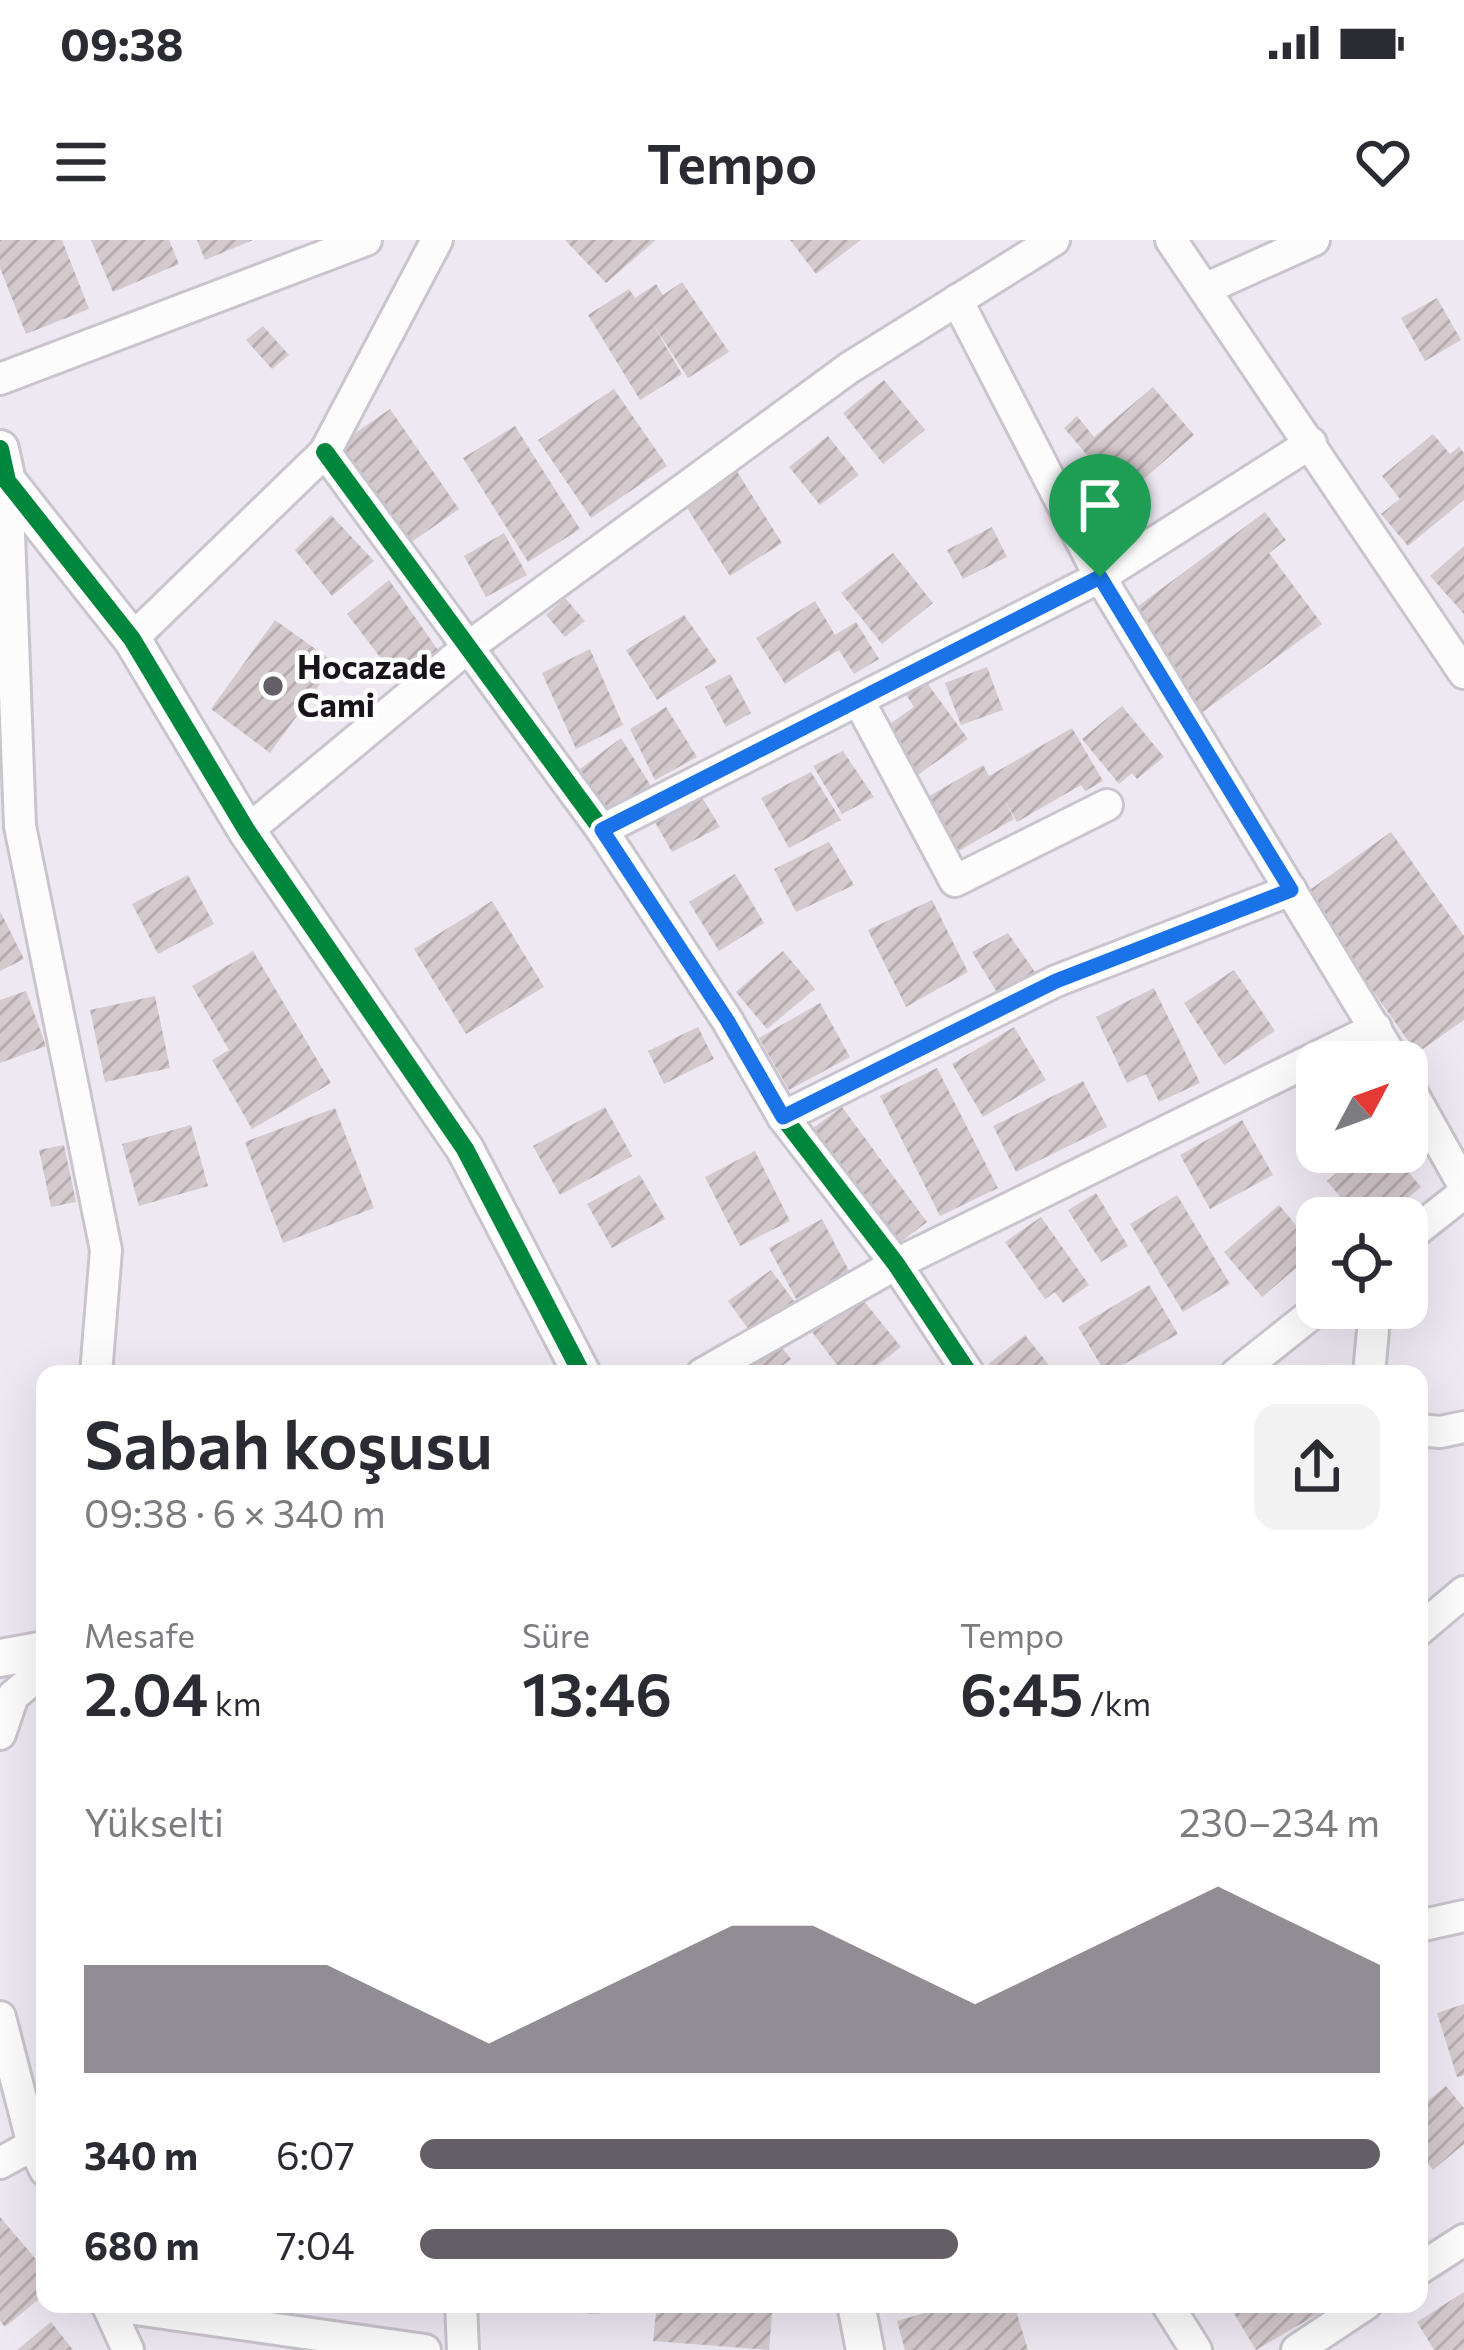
<!DOCTYPE html>
<html lang="tr">
<head>
<meta charset="utf-8">
<style>
  :root { --surface:#fff; --page:#f2f2f3; --text:#2b2b33; --muted:#7c7c81; --accent:#645e67 }
  body { margin:0; font-family:Commissioner,sans-serif; background:var(--page); color:var(--text); height:100vh; display:flex; flex-direction:column; font-size:45px; white-space:nowrap }
  * { box-sizing:border-box; margin:0 }
  p { font-size:39px; color:var(--muted) }
  .icon { flex:none; width:66px; height:66px; fill:none; stroke:currentColor; stroke-width:2; stroke-linecap:round; stroke-linejoin:round }
  .map { position:relative; flex:1; overflow:hidden }
  .details { position:absolute; left:36px; top:1125px; width:1392px; height:948px; display:flex; flex-direction:column; background:var(--surface); border-radius:24px; box-shadow:0 12px 48px #0002 }
  .details>* { flex:none }
  .needle { width:78px; rotate:49deg }
  .tools { position:absolute; left:1296px; top:801px; display:grid; gap:24px }
  .tools a { display:grid; place-items:center; width:132px; height:132px; border-radius:24px; background:var(--surface); box-shadow:0 12px 48px #0002; font-size:60px }
  .pin { position:absolute; display:grid; place-items:center; width:102px; height:102px; color:#fff; margin:-123px -51px; border-radius:50% 50% 50% 0; rotate:-45deg; box-shadow:0 0 12px #0007 }
  .pin .icon { rotate:45deg }
  .round { display:grid; place-items:center; flex:none; width:126px; height:126px; border-radius:24px; background:var(--page) }
  .summary { display:flex; align-items:center; justify-content:space-between; height:204px; padding:0 48px }
  h1 { font-size:66px; font-weight:600; line-height:90px }
  .figures { display:grid; grid-template-columns:repeat(3,1fr); gap:18px; height:204px; padding:12px 48px }
  .figures div { display:grid; align-content:center }
  .figures b { font-size:60px; font-weight:600 }
  .figures small { font-size:33px; font-weight:400 }
  .figures p { font-size:33px }
  .chart { height:336px; padding:24px 48px }
  .chart p { display:flex; justify-content:space-between }
  .chart svg { width:100%; height:216px; margin-top:12px; fill:var(--accent); opacity:.7 }
  ul { padding:0 48px; list-style:none; font-size:39px }
  li { display:grid; grid-template-columns:192px 144px 1fr; align-items:center; height:90px }
  li i { height:30px; border-radius:15px; background:var(--accent) }
  .status { display:flex; justify-content:space-between; align-items:center; height:84px; padding:0 60px; background:var(--surface); direction:ltr }
  .status svg { height:33px; fill:currentColor }
  header { display:flex; justify-content:space-between; align-items:center; height:156px; padding:0 48px; background:var(--surface); font-size:54px; font-weight:600 }
  .map>svg:first-child { display:block }
  .building { fill:url(#building-hatch) }
  .lines { fill:none; stroke-linecap:round; stroke-linejoin:round }
  .minor-casing { stroke:#c9c4cd; stroke-width:36 }
  .tertiary-casing { stroke:#c9c4cd; stroke-width:42 }
  .minor { stroke:#fcfcfd; stroke-width:30 }
  .tertiary { stroke:#fcfcfd; stroke-width:36 }
  .cycleway-casing { stroke:#fff; stroke-width:26 }
  .cycleway { stroke:#00873e; stroke-width:18 }
  .route-casing { stroke:#fff; stroke-width:24 }
  .route { stroke:#1a73e8; stroke-width:15 }
  .poi-dot { fill:#645e67; stroke:#fff; stroke-width:4.5 }
  .labels { text-anchor:middle; stroke-width:9; stroke-linejoin:round; paint-order:stroke }
  .poi-label { font-size:33px; font-weight:bold; fill:#19141b; stroke:#fff; text-anchor:start }
</style>
</head>
<body>
<div class="status"><b>09:38</b><svg viewBox="0 0 49 12"><path d="M0 12V9h3v3zM5 12V6h3v6zM10 12V3h3v9zM15 12V0h3v12zM26 1h20v11H26zM47 4h2v5h-2z"/></svg></div>
<header><svg class="icon" aria-label="menu" viewBox="0 0 24 24"><path d="M4 6h16M4 12h16M4 18h16"/></svg>Tempo<svg class="icon" aria-label="heart" viewBox="0 0 24 24"><path d="M12 20l-8-8c-3-5 5-10 8-4 3-6 11-1 8 4z"/></svg></header>
<div class="map">
<svg width="1464" height="2110" viewBox="0 0 1464 2110">
  <defs>
    <pattern id="building-hatch" width="6" height="6" patternUnits="userSpaceOnUse" patternTransform="scale(3)"><rect width="6" height="6" fill="#d4c9cc"/><path d="M-1 1l2-2M0 6l6-6M5 7l2-2" fill="none" stroke="#b5acaf"/></pattern>
  </defs>
  <rect width="100%" height="100%" fill="#eee8f3"/>
  <g class="building">
    <polygon points="0,0 62,0 89,69 26,94 0,28"/>
    <polygon points="91,0 169,0 179,24 113,52"/>
    <polygon points="197,0 253,0 205,20"/>
    <polygon points="565,0 656,0 606,43"/>
    <polygon points="790,0 861,0 816,34"/>
    <polygon points="682,42 729,112 688,138 651,81 682,134 640,160 588,75 629,49 635,58 656,44 663,55"/>
    <polygon points="1437,58 1461,100 1425,121 1401,78"/>
    <polygon points="263,86 289,115 272,129 246,100"/>
    <polygon points="884,140 925,190 883,224 843,173"/>
    <polygon points="1153,147 1194,195 1123,257 1064,188 1077,176 1094,197"/>
    <polygon points="614,149 667,226 591,278 538,200"/>
    <polygon points="390,169 459,269 410,303 341,203"/>
    <polygon points="515,186 580,289 528,322 463,218"/>
    <polygon points="1433,194 1450,214 1459,207 1464,213 1464,260 1408,306 1381,274 1400,259 1382,236"/>
    <polygon points="828,196 859,235 820,265 789,227"/>
    <polygon points="736,230 782,303 730,336 684,263"/>
    <polygon points="1265,272 1286,300 1269,313 1322,384 1200,474 1126,375"/>
    <polygon points="331,275 374,321 332,356 295,310"/>
    <polygon points="992,287 1007,317 963,339 947,310"/>
    <polygon points="504,293 527,335 486,357 464,316"/>
    <polygon points="1464,306 1464,374 1430,336"/>
    <polygon points="893,313 933,363 882,404 841,353"/>
    <polygon points="389,340 438,410 397,439 347,374"/>
    <polygon points="565,358 585,381 565,397 546,375"/>
    <polygon points="815,361 835,395 856,382 879,419 854,434 839,410 785,444 756,398"/>
    <polygon points="684,375 717,422 657,460 626,410"/>
    <polygon points="275,380 335,423 270,513 211,469"/>
    <polygon points="590,409 623,485 576,509 542,433"/>
    <polygon points="987,427 1003,470 961,485 945,443"/>
    <polygon points="730,434 751,473 726,487 705,447"/>
    <polygon points="922,436 968,499 915,537 881,490 914,467 903,450"/>
    <polygon points="1122,466 1164,517 1137,539 1132,533 1119,544 1082,499"/>
    <polygon points="666,467 697,517 655,540 630,489"/>
    <polygon points="1072,488 1103,541 1085,551 1081,545 1017,582 1004,559 1014,579 957,612 926,558 983,525 989,536"/>
    <polygon points="621,498 651,546 610,575 580,529"/>
    <polygon points="843,511 874,557 842,574 813,526"/>
    <polygon points="811,532 841,580 789,608 761,558"/>
    <polygon points="700,554 720,587 672,612 652,577"/>
    <polygon points="1391,592 1464,696 1464,780 1417,813 1304,654"/>
    <polygon points="829,602 854,645 796,672 774,629"/>
    <polygon points="735,634 764,683 719,711 689,662"/>
    <polygon points="188,635 214,684 158,714 132,664"/>
    <polygon points="932,660 968,732 906,767 868,690"/>
    <polygon points="492,661 544,747 466,794 414,709"/>
    <polygon points="0,671 24,719 0,731"/>
    <polygon points="1008,693 1039,738 1000,757 972,712"/>
    <polygon points="253,711 331,843 252,889 212,820 229,810 192,746"/>
    <polygon points="783,711 815,749 767,789 736,752"/>
    <polygon points="1234,730 1275,791 1224,825 1184,763"/>
    <polygon points="1154,748 1200,843 1159,862 1146,834 1127,843 1096,777"/>
    <polygon points="26,751 46,806 0,823 0,760"/>
    <polygon points="155,756 170,828 105,842 90,770"/>
    <polygon points="820,763 850,817 789,850 759,798"/>
    <polygon points="698,787 714,819 664,844 648,811"/>
    <polygon points="1014,787 1046,840 983,877 952,824"/>
    <polygon points="937,828 998,948 940,976 880,856"/>
    <polygon points="1083,841 1107,887 1016,932 993,886"/>
    <polygon points="605,867 632,916 560,955 533,906"/>
    <polygon points="842,867 927,982 894,1007 809,891"/>
    <polygon points="335,868 374,968 283,1003 245,902"/>
    <polygon points="1242,880 1273,935 1210,969 1180,915"/>
    <polygon points="191,885 208,946 139,966 122,904"/>
    <polygon points="64,905 76,962 51,967 39,910"/>
    <polygon points="755,911 790,981 740,1006 705,937"/>
    <polygon points="1361,912 1392,912 1421,947 1384,978 1358,978 1327,941"/>
    <polygon points="640,935 665,979 612,1008 587,964"/>
    <polygon points="1096,953 1128,1006 1101,1022 1068,970"/>
    <polygon points="1177,955 1230,1044 1183,1072 1130,984"/>
    <polygon points="1279,965 1317,1010 1262,1057 1224,1012"/>
    <polygon points="1041,977 1089,1045 1063,1063 1055,1052 1045,1059 1005,1002"/>
    <polygon points="822,979 849,1031 796,1059 769,1008"/>
    <polygon points="771,1030 794,1061 751,1093 728,1061"/>
    <polygon points="1149,1045 1178,1094 1106,1134 1078,1087"/>
    <polygon points="859,1055 901,1107 866,1134 844,1134 812,1092"/>
    <polygon points="1025,1095 1052,1129 1046,1134 993,1134 986,1126"/>
    <polygon points="778,1103 791,1119 781,1127 786,1134 739,1134"/>
    <polygon points="1464,1764 1464,1835 1457,1837 1437,1773"/>
    <polygon points="1446,1846 1464,1868 1464,1904 1433,1930 1419,1913 1419,1868"/>
    <polygon points="0,1977 45,2030 45,2054 5,2087 0,2081"/>
    <polygon points="1464,2052 1464,2110 1434,2110 1417,2082"/>
    <polygon points="518,2064 600,2064 600,2074 517,2070"/>
    <polygon points="657,2064 773,2064 769,2110 653,2101"/>
    <polygon points="954,2064 1014,2064 1028,2110 905,2110 897,2081"/>
    <polygon points="1228,2064 1335,2064 1256,2110"/>
    <polygon points="51,2082 73,2110 17,2110"/>
  </g>
  <g class="lines">
    <g class="minor-casing">
      <g id="minor">
        <polyline points="1171,0 1464,433"/>
        <polyline points="1205,49 1314,0"/>
        <polyline points="957,60 1100,337 1395,822"/>
        <polyline points="0,139 366,0"/>
        <polyline points="325,212 602,590 727,780 783,877 896,1024 969,1134"/>
        <polyline points="7,241 20,586 106,1010 96,1134"/>
        <polyline points="132,399 325,212 437,0"/>
        <polyline points="859,461 955,641 1107,565"/>
        <polyline points="602,590 1100,337 1311,203"/>
        <polyline points="247,591 467,408 849,128 1054,0"/>
        <polyline points="1407,844 1464,946"/>
        <polyline points="783,877 1056,741 1291,650"/>
        <polyline points="1407,998 1464,953"/>
        <polyline points="702,1134 896,1024 1376,788"/>
        <polyline points="1236,1134 1319,1068"/>
        <polyline points="1369,1134 1375,1068"/>
        <polyline points="1419,1190 1440,1192 1464,1187"/>
        <polyline points="1419,1390 1464,1352"/>
        <polyline points="0,1494 13,1456 45,1429"/>
        <polyline points="1419,1686 1464,1676"/>
        <polyline points="0,1777 33,1905 45,1930"/>
        <polyline points="0,1923 33,1905"/>
        <polyline points="1419,2029 1464,2000"/>
        <polyline points="107,2064 128,2110"/>
        <polyline points="461,2064 463,2110"/>
        <polyline points="1167,2064 1196,2110"/>
        <polyline points="107,2065 425,2110"/>
        <polyline points="1297,2110 1366,2064"/>
      </g>
    </g>
    <g class="tertiary-casing">
      <g id="tertiary">
        <polyline points="0,209 7,241 132,399 247,591 465,909 582,1134"/>
        <polyline points="0,1418 45,1410"/>
        <polyline points="856,2064 865,2110"/>
      </g>
    </g>
    <use href="#minor" class="minor"/>
    <use href="#tertiary" class="tertiary"/>
    <g class="cycleway-casing">
      <g id="cycleway">
        <polyline points="0,209 7,241 132,399 247,591 465,909 582,1134"/>
        <polyline points="325,212 602,590 727,780 783,877 896,1024 969,1134"/>
      </g>
    </g>
    <use href="#cycleway" class="cycleway"/>
  </g>
  <g class="lines">
    <g class="route-casing">
      <polygon id="route" points="1100,337 1291,650 1056,741 783,877 727,780 602,590"/>
    </g>
    <use href="#route" class="route"/>
  </g>
  <circle class="poi-dot" cx="273" cy="446" r="12"/>
  <g class="labels">
    <g class="poi-label">
      <text x="297" y="439">Hocazade<tspan x="297" dy="38">Cami</tspan></text>
    </g>
  </g>
</svg>
<div class="tools">
<a><svg class="needle" viewBox="-14 -14 28 28"><path d="M0-13l5 13h-10z" fill="#e53935"/><path d="M0 13l5-13h-10z" fill="#7c7c81"/></svg></a>
<a><svg class="icon" aria-label="locate" viewBox="0 0 24 24"><circle cx="12" cy="12" r="6"/><path d="M12 2v4M12 18v4M2 12h4M18 12h4"/></svg></a>
</div>
<div class="pin" style="left:1100px;top:337px;background:#1e9e55"><svg class="icon" aria-label="arrive" viewBox="0 0 24 24"><path d="M6 21V4h12l-3 4 3 4H6"/></svg></div>
<section class="details">
<div class="summary"><div><h1>Sabah koşusu</h1><p>09:38 · 6 × 340 m</p></div><a class="round"><svg class="icon" aria-label="share" viewBox="0 0 24 24"><path d="M12 15V3M7 8l5-5 5 5M5 13v7h14v-7"/></svg></a></div>
<div class="figures">
<div><p>Mesafe</p><b>2.04<small> km</small></b></div>
<div><p>Süre</p><b>13:46</b></div>
<div><p>Tempo</p><b>6:45<small> /km</small></b></div>
</div>
<div class="chart"><p><span>Yükselti</span>230–234 m</p>
<svg viewBox="0 0 160 44" preserveAspectRatio="none"><path d="M0 44V22L10 22L20 22L30 22L40 30L50 38L60 30L70 22L80 14L90 14L100 22L110 30L120 22L130 14L140 6L150 14L160 22V44z"/></svg>
</div>
<ul>
<li><b>340 m</b>6:07<i style="width:100%"></i></li>
<li><b>680 m</b>7:04<i style="width:56%"></i></li>
</ul>
</section>
</div>
</body>
</html>
